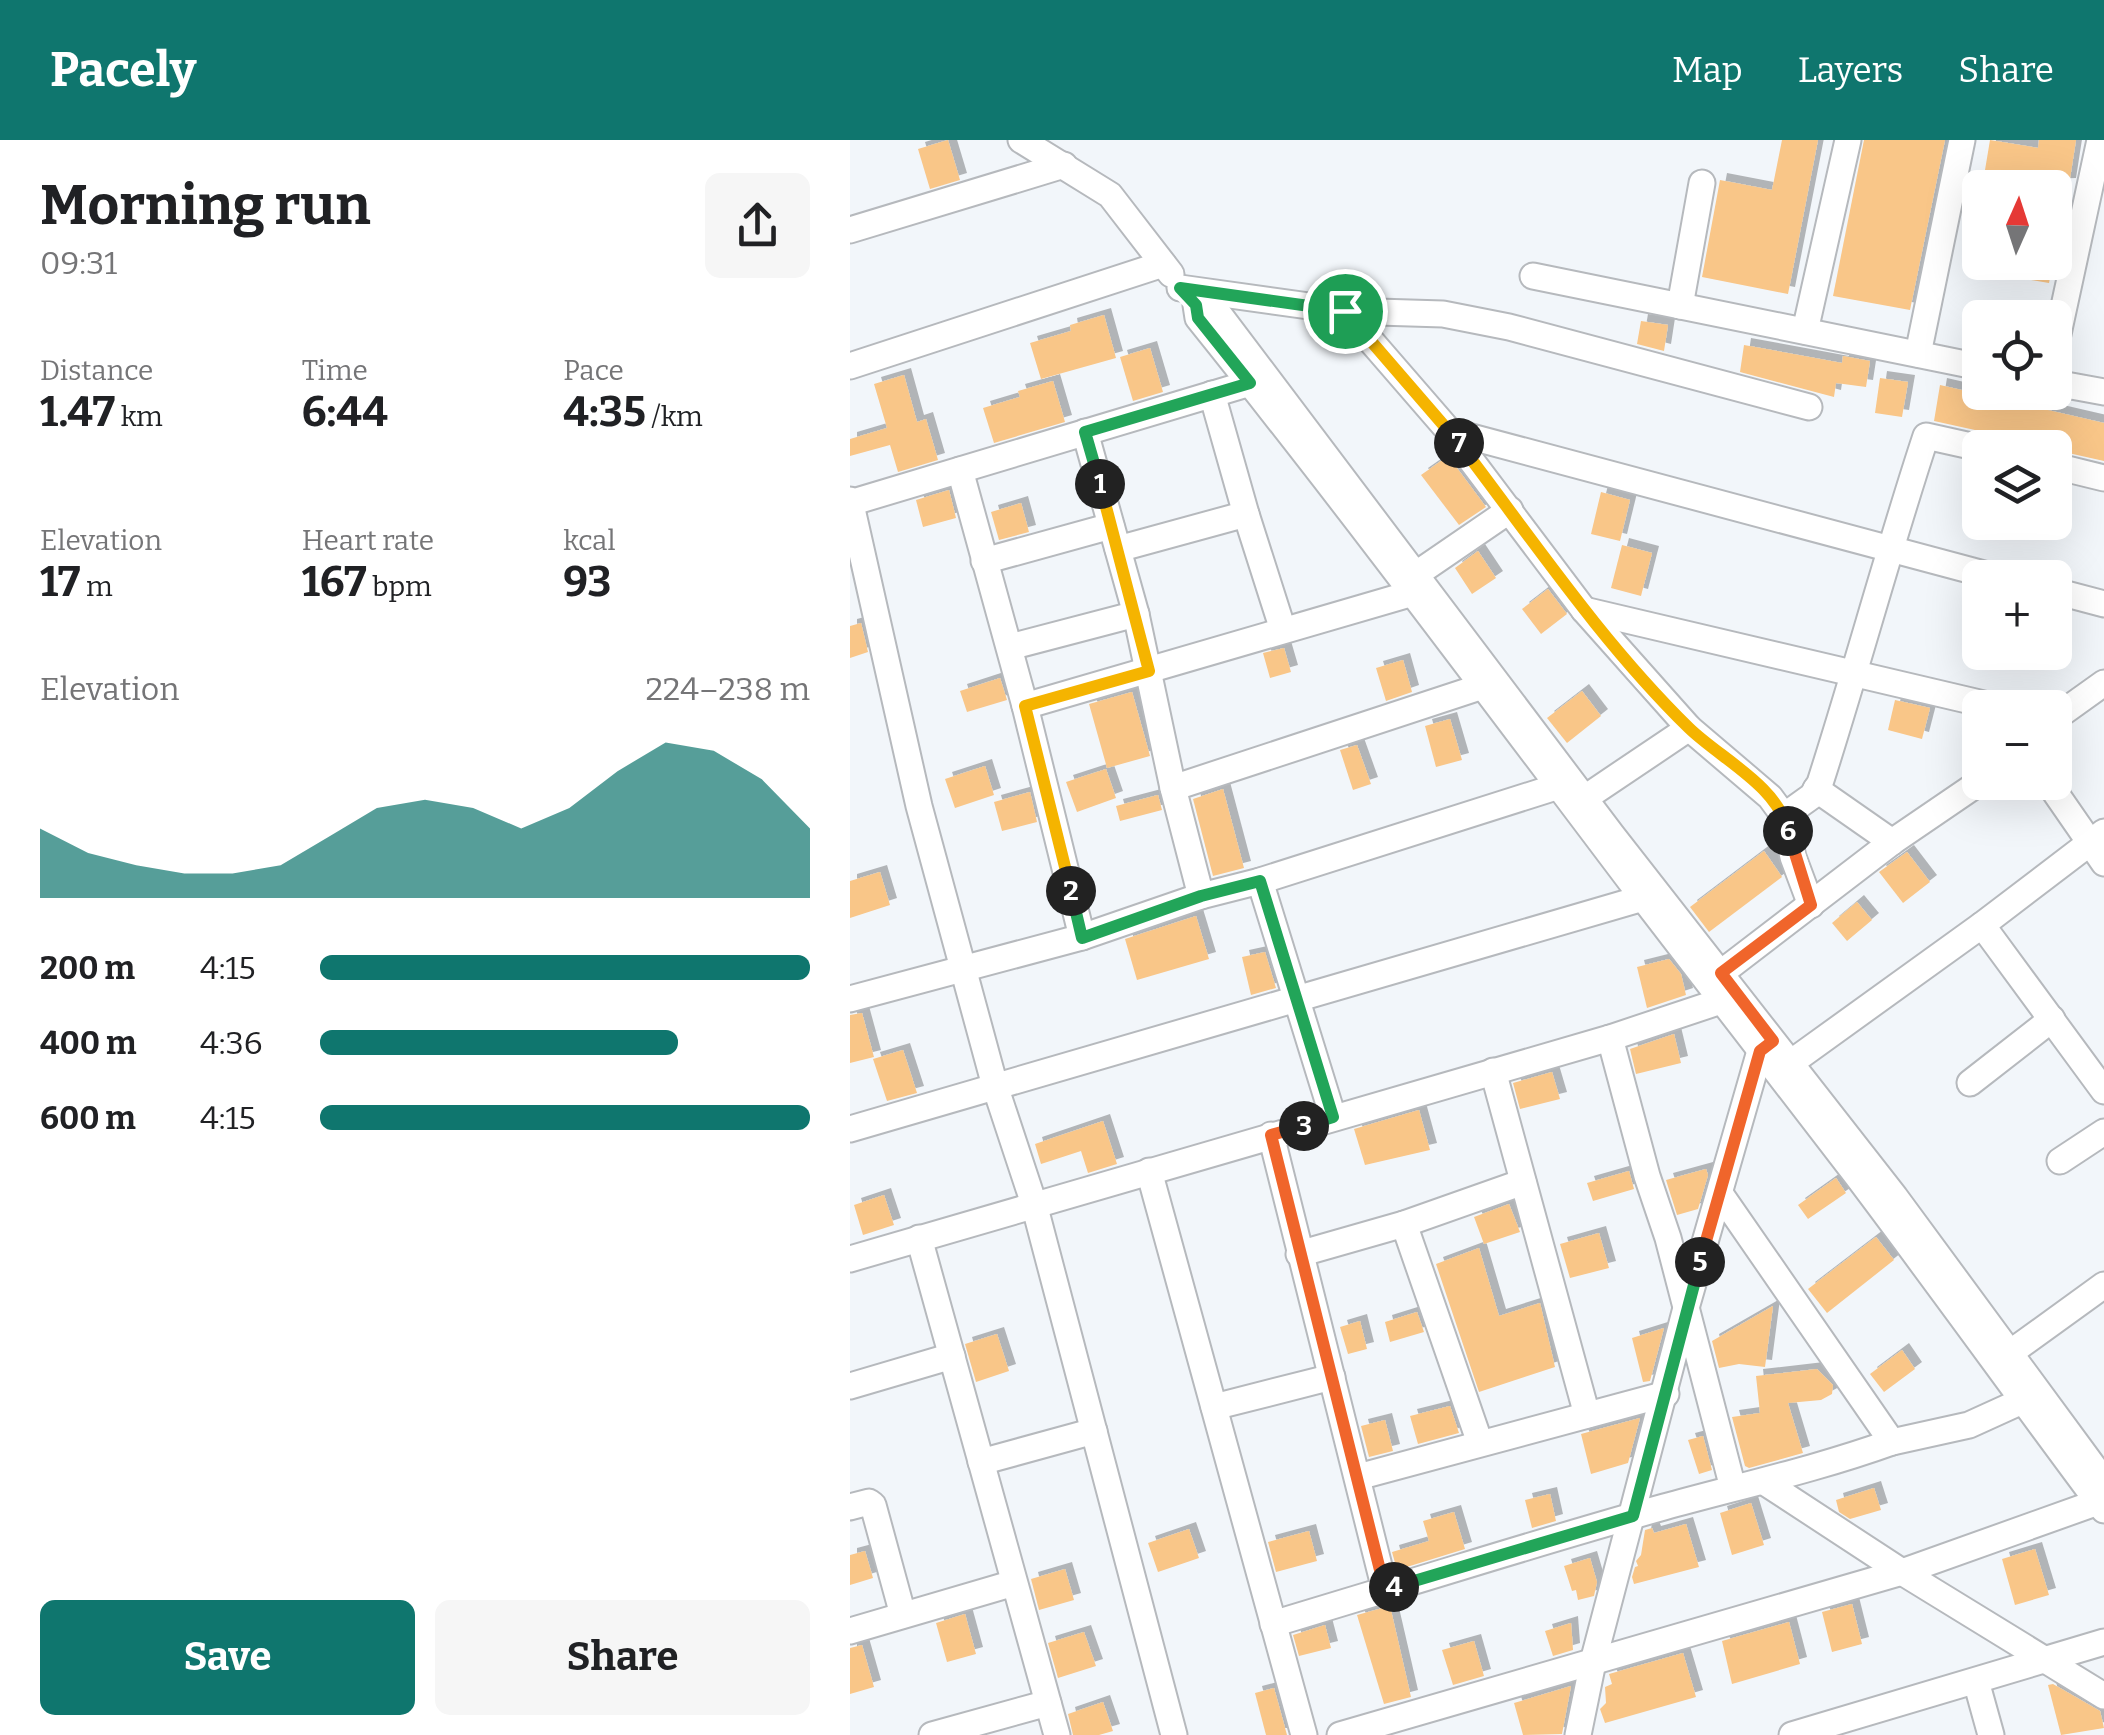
<!DOCTYPE html>
<html lang="en">
<head>
<meta charset="utf-8">
<style>
  :root { --surface:#fff; --page:#f6f6f6; --text:#202124; --muted:#757577; --accent:#0f766e }
  body { margin:0; font-family:Bitter,serif; background:var(--page); color:var(--text); height:100vh; display:flex; flex-direction:column; font-size:38px; white-space:nowrap }
  * { box-sizing:border-box; margin:0 }
  p { font-size:32px; color:var(--muted) }
  .icon { flex:none; width:55px; height:55px; fill:none; stroke:currentColor; stroke-width:2; stroke-linecap:round; stroke-linejoin:round }
  .map { position:relative; flex:1; overflow:hidden }
  .details { display:flex; flex-direction:column; background:var(--surface); width:850px }
  .details>* { flex:none }
  .needle { width:65px; rotate:3deg }
  .buttons { position:absolute; left:1112px; top:30px; display:grid; gap:20px }
  .buttons a { display:grid; place-items:center; width:110px; height:110px; border-radius:15px; background:var(--surface); box-shadow:0 10px 40px #0002; font-size:50px }
  .pin { position:absolute; display:grid; place-items:center; width:85px; height:85px; color:#fff; margin:-42px; border:5px solid #fff; border-radius:50%; box-shadow:0 2px 10px #0007 }
  .km { position:absolute; width:50px; height:50px; margin:-25px; border-radius:50%; background:#222; color:#fff; font-size:28px; line-height:50px; text-align:center }
  .round { display:grid; place-items:center; flex:none; width:105px; height:105px; border-radius:15px; background:var(--page) }
  .summary { display:flex; align-items:center; justify-content:space-between; height:170px; padding:0 40px }
  h1 { font-size:55px; font-weight:700; line-height:75px }
  .figures { display:grid; grid-template-columns:repeat(3,1fr); gap:15px; height:170px; padding:10px 40px }
  .figures div { display:grid; align-content:center }
  .figures b { font-size:42px; font-weight:700 }
  .figures small { font-size:28px; font-weight:400 }
  .figures p { font-size:28px }
  .chart { height:280px; padding:20px 40px }
  .chart p { display:flex; justify-content:space-between }
  .chart svg { width:100%; height:180px; margin-top:10px; fill:var(--accent); opacity:.7 }
  .cta { display:flex; gap:20px; margin-top:auto; padding:20px 40px }
  .cta a { flex:1; height:115px; border-radius:15px; background:var(--accent); color:#fff; font-size:40px; font-weight:700; line-height:115px; text-align:center }
  .cta a+a { background:var(--page); color:var(--text) }
  ul { padding:0 40px; list-style:none; font-size:32px }
  li { display:grid; grid-template-columns:160px 120px 1fr; align-items:center; height:75px }
  li i { height:25px; border-radius:12px; background:var(--accent) }
  header { display:flex; align-items:center; gap:60px; box-sizing:border-box; height:140px; padding:0 50px; background:var(--accent); color:#fff }
  header strong { font-size:48px }
  nav { display:flex; gap:55px; margin-inline-start:auto; font-size:35px }
  main { display:flex; flex:1; min-height:0 }
  .map>svg:first-child { display:block }
  .building { fill:#f9c688; filter:url(#shadow) }
  .lines { fill:none; stroke-linecap:round; stroke-linejoin:round }
  .minor-casing { stroke:#b6b9bd; stroke-width:29 }
  .minor { stroke:#fff; stroke-width:25 }
  .split-1-casing { stroke:#fff; stroke-width:20 }
  .split-2-casing { stroke:#fff; stroke-width:20 }
  .split-3-casing { stroke:#fff; stroke-width:20 }
  .split-4-casing { stroke:#fff; stroke-width:20 }
  .split-5-casing { stroke:#fff; stroke-width:20 }
  .split-6-casing { stroke:#fff; stroke-width:20 }
  .split-7-casing { stroke:#fff; stroke-width:20 }
  .split-8-casing { stroke:#fff; stroke-width:20 }
  .split-1 { stroke:#22a559; stroke-width:12 }
  .split-2 { stroke:#f5b400; stroke-width:12 }
  .split-3 { stroke:#22a559; stroke-width:12 }
  .split-4 { stroke:#f0652b; stroke-width:12 }
  .split-5 { stroke:#22a559; stroke-width:12 }
  .split-6 { stroke:#f0652b; stroke-width:12 }
  .split-7 { stroke:#f5b400; stroke-width:12 }
  .split-8 { stroke:#f5b400; stroke-width:12 }
</style>
</head>
<body>
<header>
<strong>Pacely</strong>
<nav><a>Map</a><a>Layers</a><a>Share</a></nav>
</header>
<main>
<section class="details">
<div class="summary"><div><h1>Morning run</h1><p>09:31</p></div><a class="round"><svg class="icon" aria-label="share" viewBox="0 0 24 24"><path d="M12 15V3M7 8l5-5 5 5M5 13v7h14v-7"/></svg></a></div>
<div class="figures">
<div><p>Distance</p><b>1.47<small> km</small></b></div>
<div><p>Time</p><b>6:44</b></div>
<div><p>Pace</p><b>4:35<small> /km</small></b></div>
</div>
<div class="figures">
<div><p>Elevation</p><b>17<small> m</small></b></div>
<div><p>Heart rate</p><b>167<small> bpm</small></b></div>
<div><p>kcal</p><b>93</b></div>
</div>
<div class="chart"><p><span>Elevation</span>224–238 m</p>
<svg viewBox="0 0 160 44" preserveAspectRatio="none"><path d="M0 44V27L10 33L20 36L30 38L40 38L50 36L60 29L70 22L80 20L90 22L100 27L110 22L120 13L130 6L140 8L150 15L160 27V44z"/></svg>
</div>
<ul>
<li><b>200 m</b>4:15<i style="width:100%"></i></li>
<li><b>400 m</b>4:36<i style="width:73%"></i></li>
<li><b>600 m</b>4:15<i style="width:100%"></i></li>
</ul>
<div class="cta"><a>Save</a><a>Share</a></div>
</section>
<div class="map">
<svg width="1254" height="1595" viewBox="0 0 1254 1595">
  <defs>
    <filter id="shadow"><feDropShadow dx="7" dy="-7" stdDeviation="0" flood-color="#0004"/></filter>
  </defs>
  <rect width="100%" height="100%" fill="#f2f6fa"/>
  <g class="building">
    <polygon points="98,0 110,40 80,49 68,9"/>
    <polygon points="932,0 968,0 938,154 852,137 870,40 922,50"/>
    <polygon points="1014,0 1095,0 1060,170 983,156"/>
    <polygon points="1140,0 1188,8 1189,0 1226,0 1219,45 1132,48"/>
    <polygon points="1123,86 1130,87 1130,122 1203,122 1199,143 1115,129"/>
    <polygon points="254,175 266,218 191,239 180,203 221,191 220,185"/>
    <polygon points="791,181 818,185 814,211 787,204"/>
    <polygon points="894,205 992,223 993,216 1020,221 1016,247 986,243 984,257 890,232"/>
    <polygon points="300,208 313,252 283,261 270,217"/>
    <polygon points="54,235 67,282 76,279 88,320 48,332 40,305 0,316 0,299 37,288 24,244"/>
    <polygon points="1030,238 1058,242 1052,277 1025,273"/>
    <polygon points="203,241 215,282 144,303 133,268 170,257 168,251"/>
    <polygon points="1090,245 1254,283 1254,321 1205,310 1205,308 1147,305 1148,301 1134,292 1084,281"/>
    <polygon points="598,316 636,367 609,385 571,335"/>
    <polygon points="99,350 106,378 73,387 66,360"/>
    <polygon points="751,352 780,360 770,401 741,394"/>
    <polygon points="171,363 179,392 149,400 141,372"/>
    <polygon points="772,405 802,413 791,456 761,448"/>
    <polygon points="628,411 646,438 622,454 605,428"/>
    <polygon points="698,449 717,474 691,494 672,469"/>
    <polygon points="11,483 18,512 0,518 0,486"/>
    <polygon points="434,508 441,532 420,538 413,513"/>
    <polygon points="553,520 562,552 536,561 526,528"/>
    <polygon points="150,538 157,560 117,572 110,551"/>
    <polygon points="732,551 751,576 717,603 697,578"/>
    <polygon points="282,552 300,616 257,628 239,564"/>
    <polygon points="1045,560 1080,568 1072,599 1038,590"/>
    <polygon points="600,579 612,620 586,627 575,586"/>
    <polygon points="507,605 521,644 503,650 490,610"/>
    <polygon points="135,626 144,655 105,668 95,639"/>
    <polygon points="256,629 266,658 227,672 216,642"/>
    <polygon points="373,649 394,728 363,736 343,659"/>
    <polygon points="180,652 187,682 152,691 144,662"/>
    <polygon points="308,655 312,670 270,681 266,666"/>
    <polygon points="914,711 932,737 859,792 840,767"/>
    <polygon points="1057,712 1080,742 1053,763 1029,732"/>
    <polygon points="30,732 40,765 0,778 0,741"/>
    <polygon points="1007,762 1022,780 997,801 982,783"/>
    <polygon points="346,776 359,819 287,840 275,799"/>
    <polygon points="415,812 426,848 401,855 392,817"/>
    <polygon points="819,819 831,834 836,855 797,868 787,827"/>
    <polygon points="12,873 24,917 0,923 0,875"/>
    <polygon points="824,894 831,923 786,934 780,909"/>
    <polygon points="53,910 67,953 37,961 23,919"/>
    <polygon points="702,932 710,959 670,969 663,943"/>
    <polygon points="569,970 580,1010 515,1025 504,989"/>
    <polygon points="253,981 267,1024 238,1033 231,1011 191,1024 185,1004"/>
    <polygon points="856,1029 858,1035 848,1069 827,1075 816,1040"/>
    <polygon points="779,1031 784,1049 743,1061 737,1043"/>
    <polygon points="986,1038 996,1053 958,1079 948,1065"/>
    <polygon points="34,1055 44,1085 13,1095 4,1065"/>
    <polygon points="659,1064 670,1092 634,1104 624,1077"/>
    <polygon points="749,1093 759,1128 720,1138 710,1104"/>
    <polygon points="1026,1097 1044,1120 977,1173 958,1149"/>
    <polygon points="629,1108 649,1176 690,1163 705,1227 629,1252 586,1124"/>
    <polygon points="923,1166 915,1227 889,1224 869,1228 862,1201"/>
    <polygon points="567,1172 574,1192 540,1202 535,1182"/>
    <polygon points="510,1181 517,1209 498,1214 490,1187"/>
    <polygon points="814,1188 800,1241 793,1242 782,1198"/>
    <polygon points="147,1194 159,1231 126,1242 115,1204"/>
    <polygon points="1052,1210 1065,1229 1034,1252 1020,1234"/>
    <polygon points="967,1229 983,1245 982,1254 971,1260 938,1263 953,1313 899,1328 895,1326 882,1277 910,1273 906,1236"/>
    <polygon points="600,1266 609,1293 568,1304 560,1276"/>
    <polygon points="790,1278 778,1323 741,1334 731,1294"/>
    <polygon points="535,1280 543,1311 519,1317 511,1286"/>
    <polygon points="853,1296 862,1330 849,1334 838,1300"/>
    <polygon points="1024,1348 1031,1370 1000,1379 989,1372 986,1360"/>
    <polygon points="700,1354 706,1381 682,1388 675,1360"/>
    <polygon points="901,1363 914,1405 882,1415 870,1373"/>
    <polygon points="604,1372 615,1409 547,1430 542,1412 579,1401 573,1381"/>
    <polygon points="836,1384 849,1427 784,1444 782,1437 785,1427 788,1426 786,1421 791,1415 795,1390 802,1388 804,1393"/>
    <polygon points="339,1389 349,1418 308,1432 298,1403"/>
    <polygon points="459,1391 467,1421 426,1432 418,1402"/>
    <polygon points="1185,1409 1199,1455 1165,1465 1152,1419"/>
    <polygon points="15,1411 23,1438 0,1445 0,1415"/>
    <polygon points="740,1418 747,1442 744,1456 728,1460 726,1450 722,1451 714,1426"/>
    <polygon points="215,1429 224,1460 189,1470 181,1439"/>
    <polygon points="1002,1464 1012,1504 982,1512 972,1472"/>
    <polygon points="540,1466 561,1557 534,1564 507,1475"/>
    <polygon points="115,1474 126,1514 97,1522 86,1483"/>
    <polygon points="939,1482 950,1524 882,1544 872,1501"/>
    <polygon points="721,1483 723,1510 703,1516 695,1491"/>
    <polygon points="475,1485 481,1508 449,1516 443,1495"/>
    <polygon points="234,1492 246,1526 208,1538 198,1503"/>
    <polygon points="624,1501 634,1536 603,1545 592,1510"/>
    <polygon points="12,1505 24,1547 0,1554 0,1508"/>
    <polygon points="833,1513 846,1557 755,1583 750,1569 756,1563 755,1547 762,1544 759,1534"/>
    <polygon points="1203,1544 1250,1571 1254,1588 1211,1595 1198,1545"/>
    <polygon points="721,1546 712,1594 673,1595 664,1563"/>
    <polygon points="424,1548 437,1595 416,1595 405,1553"/>
    <polygon points="253,1562 263,1591 249,1595 223,1595 218,1574"/>
  </g>
  <g class="lines">
    <g class="minor-casing">
      <g id="minor">
        <polyline points="171,0 260,55 321,134"/>
        <polyline points="0,90 214,25"/>
        <polyline points="683,136 1130,227"/>
        <polyline points="330,148 495,171 593,174 659,187 959,267"/>
        <polyline points="830,166 852,43"/>
        <polyline points="495,171 599,291 734,470 839,588 920,657 934,676 943,717 961,765"/>
        <polyline points="955,191 998,0"/>
        <polyline points="1205,208 1250,0"/>
        <polyline points="1068,214 1112,0"/>
        <polyline points="0,226 313,124"/>
        <polyline points="1205,243 1254,252"/>
        <polyline points="362,254 396,374 433,490"/>
        <polyline points="599,291 1149,438"/>
        <polyline points="235,292 286,474 323,648"/>
        <polyline points="1205,326 1254,338"/>
        <polyline points="110,330 175,566 232,797"/>
        <polyline points="0,360 69,666 145,946 184,1064 324,1595"/>
        <polyline points="0,363 400,243"/>
        <polyline points="268,409 396,374"/>
        <polyline points="134,421 261,386"/>
        <polyline points="565,435 660,370"/>
        <polyline points="1205,451 1254,464"/>
        <polyline points="734,470 1151,568"/>
        <polyline points="160,507 286,474"/>
        <polyline points="175,566 563,453"/>
        <polyline points="1205,578 1254,543"/>
        <polyline points="1198,642 1254,723"/>
        <polyline points="966,649 1042,702"/>
        <polyline points="735,658 839,588"/>
        <path d="M934,676L962,656L970,643C1007,528 1038,411 1076,296L1130,308"/>
        <polyline points="410,741 709,646"/>
        <polyline points="351,756 323,648 633,546"/>
        <polyline points="1132,785 1254,951"/>
        <polyline points="871,833 1042,702 1130,642"/>
        <polyline points="0,859 232,797 351,756 410,741 483,977"/>
        <polyline points="760,898 797,1036 818,1098 883,1348"/>
        <polyline points="643,931 737,1275"/>
        <polyline points="928,932 1132,785 1254,692"/>
        <polyline points="1120,943 1202,879"/>
        <polyline points="0,989 793,758"/>
        <polyline points="421,995 535,1450 423,1484"/>
        <polyline points="1210,1021 1254,992"/>
        <polyline points="299,1031 454,1595"/>
        <polyline points="554,1084 630,1303"/>
        <polyline points="69,1098 207,1595"/>
        <polyline points="449,1114 554,1084 673,1042"/>
        <polyline points="0,1119 760,898 874,860"/>
        <polyline points="1160,1213 1254,1145"/>
        <polyline points="0,1246 102,1216"/>
        <polyline points="364,1267 482,1237"/>
        <polyline points="1042,1302 1119,1285 1174,1260"/>
        <polyline points="131,1322 244,1291"/>
        <polyline points="508,1337 816,1254"/>
        <path d="M1254,1341L1045,1057L762,695L365,169L346,165L348,178C500,367 644,561 790,754C862,849 935,941 1007,1036C1090,1146 1171,1259 1254,1370"/>
        <polyline points="916,1343 1052,1432 1254,1556"/>
        <polyline points="0,1367 19,1362 23,1365 53,1475"/>
        <path d="M535,1450C628,1422 720,1393 814,1367C890,1346 967,1329 1042,1302L871,1055"/>
        <polyline points="0,1491 164,1443"/>
        <polyline points="1126,1541 1141,1595"/>
        <polyline points="82,1595 198,1563"/>
        <polyline points="490,1595 1052,1432 1248,1362"/>
        <polyline points="728,1595 743,1522 836,1168 910,911 919,904"/>
        <polyline points="942,1595 1254,1502"/>
      </g>
    </g>
    <use href="#minor" class="minor"/>
  </g>
  <g class="lines">
    <g class="split-1-casing">
      <polyline id="split-1" points="250,344 235,292 400,243 348,178 346,165 330,148 495,171"/>
    </g>
    <g class="split-2-casing">
      <polyline id="split-2" points="221,751 175,566 299,531 250,344"/>
    </g>
    <g class="split-3-casing">
      <polyline id="split-3" points="221,751 232,798 351,756 410,741 483,977 454,986"/>
    </g>
    <g class="split-4-casing">
      <polyline id="split-4" points="454,986 421,995 535,1450 544,1447"/>
    </g>
    <g class="split-5-casing">
      <polyline id="split-5" points="544,1447 783,1376 850,1122"/>
    </g>
    <g class="split-6-casing">
      <polyline id="split-6" points="850,1122 910,911 923,901 871,833 961,765 938,691"/>
    </g>
    <g class="split-7-casing">
      <path id="split-7" d="M609,303C683,400 752,503 839,588C871,619 928,646 938,691"/>
    </g>
    <g class="split-8-casing">
      <polyline id="split-8" points="495,171 609,303"/>
    </g>
    <use href="#split-1" class="split-1"/>
    <use href="#split-2" class="split-2"/>
    <use href="#split-3" class="split-3"/>
    <use href="#split-4" class="split-4"/>
    <use href="#split-5" class="split-5"/>
    <use href="#split-6" class="split-6"/>
    <use href="#split-7" class="split-7"/>
    <use href="#split-8" class="split-8"/>
  </g>
</svg>
<div class="buttons">
<a><svg class="needle" viewBox="-14 -14 28 28"><path d="M0-13l5 13h-10z" fill="#e53935"/><path d="M0 13l5-13h-10z" fill="#757577"/></svg></a>
<a><svg class="icon" aria-label="locate" viewBox="0 0 24 24"><circle cx="12" cy="12" r="6"/><path d="M12 2v4M12 18v4M2 12h4M18 12h4"/></svg></a>
<a><svg class="icon" aria-label="layers" viewBox="0 0 24 24"><path d="M12 4l9 5-9 5-9-5zM3 14l9 5 9-5"/></svg></a>
<a>+</a>
<a>−</a>
</div>
<div class="pin" style="left:495px;top:171px;background:#1e9e55"><svg class="icon" aria-label="arrive" viewBox="0 0 24 24"><path d="M6 21V4h12l-3 4 3 4H6"/></svg></div>
<b class="km" style="left:250px;top:344px">1</b>
<b class="km" style="left:221px;top:751px">2</b>
<b class="km" style="left:454px;top:986px">3</b>
<b class="km" style="left:544px;top:1447px">4</b>
<b class="km" style="left:850px;top:1122px">5</b>
<b class="km" style="left:938px;top:691px">6</b>
<b class="km" style="left:609px;top:303px">7</b>
</div>
</main>
</body>
</html>
